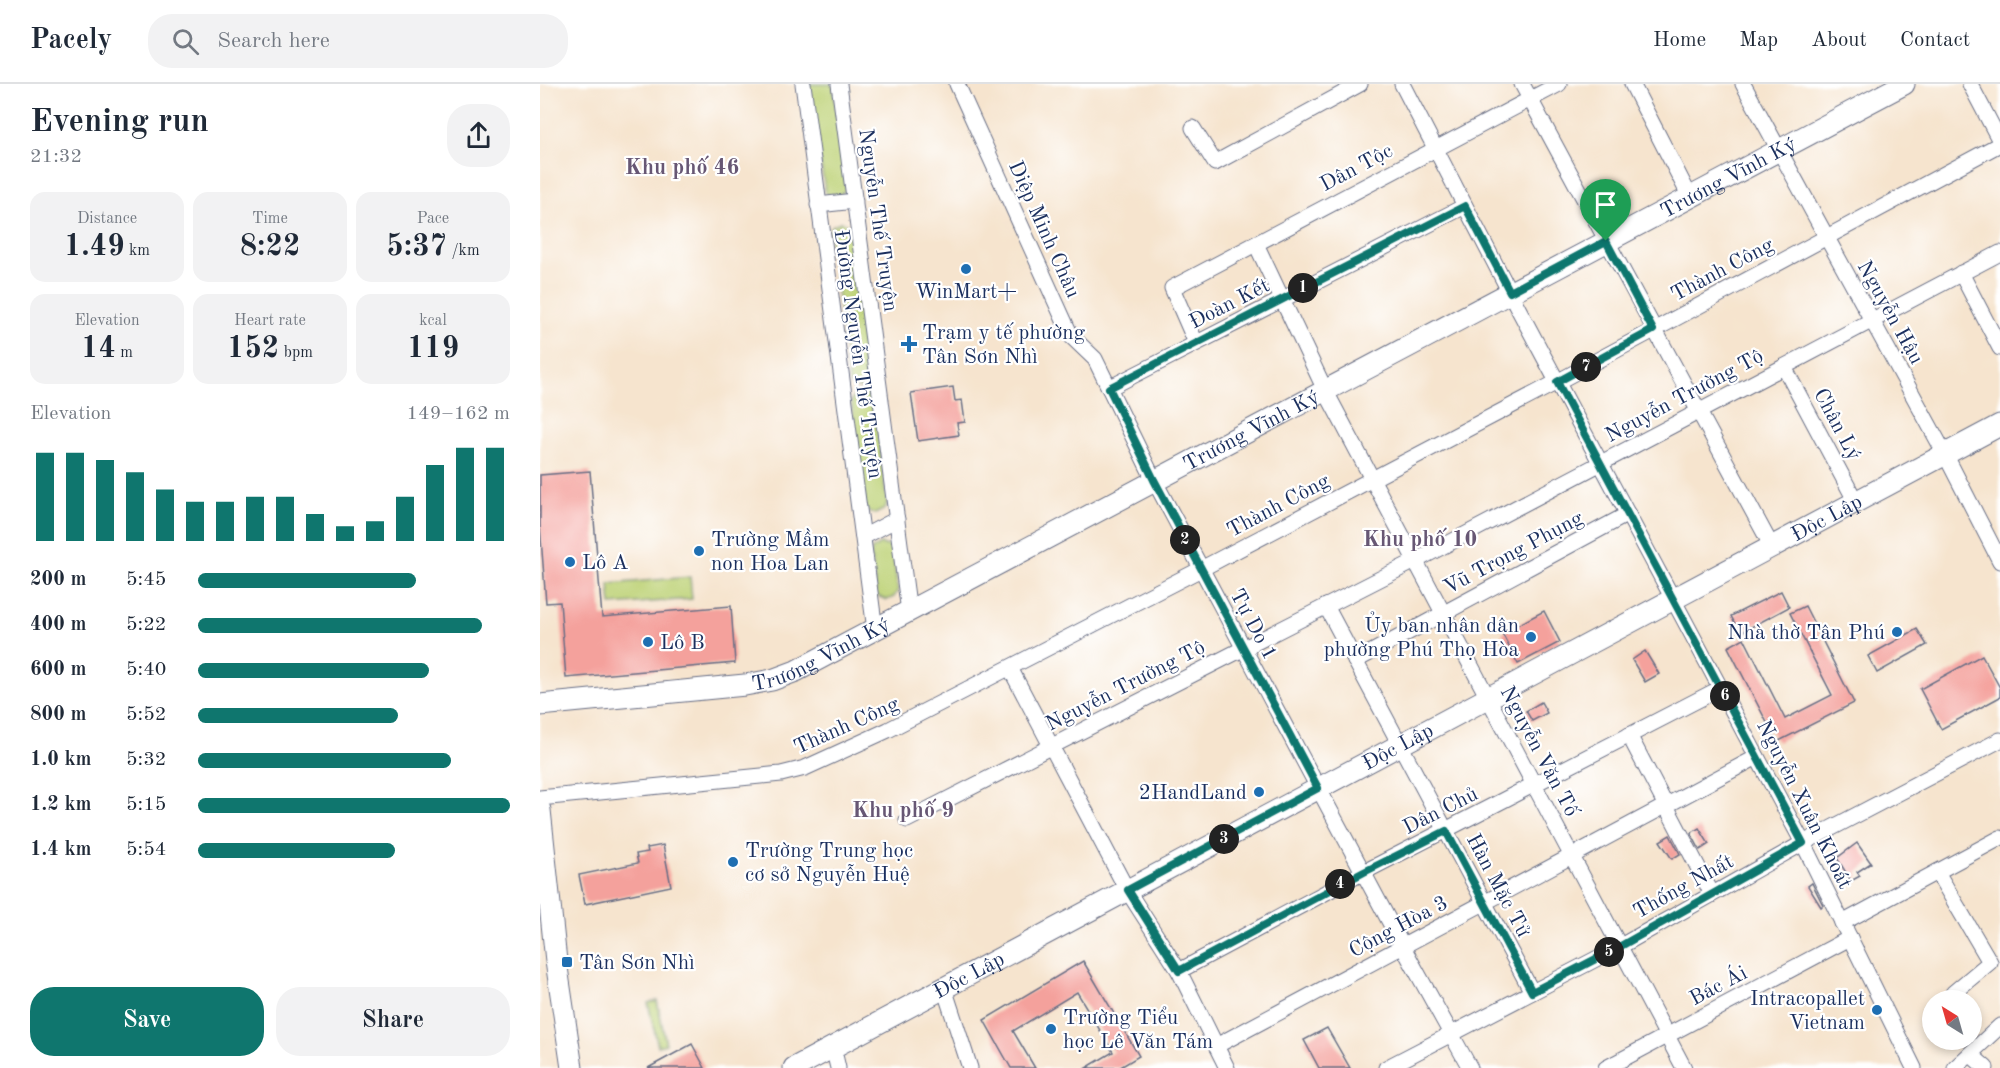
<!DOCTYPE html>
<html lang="en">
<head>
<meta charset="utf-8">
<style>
  :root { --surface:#fff; --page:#f2f2f3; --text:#1f2937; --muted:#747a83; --line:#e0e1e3; --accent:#0f766e }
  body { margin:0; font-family:"Old Standard TT",serif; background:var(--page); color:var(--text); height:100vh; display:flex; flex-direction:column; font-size:22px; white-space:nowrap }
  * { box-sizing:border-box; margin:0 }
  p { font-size:20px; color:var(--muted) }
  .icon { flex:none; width:33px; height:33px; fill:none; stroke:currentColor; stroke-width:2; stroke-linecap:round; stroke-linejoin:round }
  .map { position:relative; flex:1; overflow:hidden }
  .details { display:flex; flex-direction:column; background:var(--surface); width:540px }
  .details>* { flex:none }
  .needle { width:39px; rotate:323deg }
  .tools { position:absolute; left:1382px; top:906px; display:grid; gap:12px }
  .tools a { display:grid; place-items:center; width:60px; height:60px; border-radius:50%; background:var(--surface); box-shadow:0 3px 9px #0003; font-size:30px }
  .pin { position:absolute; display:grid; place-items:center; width:51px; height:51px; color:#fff; margin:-62px -26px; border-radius:50% 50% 50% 0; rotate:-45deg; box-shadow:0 0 6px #0007 }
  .pin .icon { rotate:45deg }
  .km { position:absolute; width:30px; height:30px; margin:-15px; border-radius:50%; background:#222; color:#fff; font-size:16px; line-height:30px; text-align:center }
  .round { display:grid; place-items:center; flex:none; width:63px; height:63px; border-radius:24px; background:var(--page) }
  .overview { display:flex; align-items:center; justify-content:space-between; height:102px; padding:0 30px }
  h1 { font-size:33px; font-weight:700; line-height:45px }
  .figures { display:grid; grid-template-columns:repeat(3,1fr); gap:9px; height:102px; padding:6px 30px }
  .figures div { display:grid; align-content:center; border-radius:15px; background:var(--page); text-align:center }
  .figures b { font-size:30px; font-weight:700 }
  .figures small { font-size:16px; font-weight:400 }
  .figures p { font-size:16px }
  .chart { height:168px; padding:12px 30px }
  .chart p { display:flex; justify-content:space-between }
  .chart svg { width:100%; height:108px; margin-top:6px; stroke:var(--accent); stroke-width:6 }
  .cta { display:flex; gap:12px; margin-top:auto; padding:12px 30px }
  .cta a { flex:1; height:69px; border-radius:24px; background:var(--accent); color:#fff; font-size:24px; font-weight:700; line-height:69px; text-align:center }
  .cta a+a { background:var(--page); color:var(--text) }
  ul { padding:0 30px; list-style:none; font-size:20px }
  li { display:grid; grid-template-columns:96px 72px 1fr; align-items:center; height:45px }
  li i { height:15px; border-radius:8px; background:var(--accent) }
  header { display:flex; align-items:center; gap:36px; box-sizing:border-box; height:84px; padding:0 30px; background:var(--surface); border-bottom:2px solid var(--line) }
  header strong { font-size:28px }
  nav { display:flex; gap:33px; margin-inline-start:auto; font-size:21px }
  .search { width:420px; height:54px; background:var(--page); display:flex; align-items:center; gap:15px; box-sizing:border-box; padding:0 21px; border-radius:24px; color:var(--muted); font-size:22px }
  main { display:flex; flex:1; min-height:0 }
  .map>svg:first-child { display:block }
  .green { fill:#bdd276; stroke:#6c806a; stroke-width:1.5 }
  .building { fill:#f4a19c }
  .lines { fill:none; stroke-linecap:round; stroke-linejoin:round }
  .street-casing { stroke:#686e85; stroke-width:17 }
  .secondary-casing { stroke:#686e85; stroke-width:23 }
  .street { stroke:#fff; stroke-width:15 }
  .secondary { stroke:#fff; stroke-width:21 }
  .route-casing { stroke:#fff; stroke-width:12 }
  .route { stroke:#0f766e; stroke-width:8 }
  .poi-dot { fill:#1f6fb2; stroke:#fff; stroke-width:2 }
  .labels { text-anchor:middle; stroke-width:4.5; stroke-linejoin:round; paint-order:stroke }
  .street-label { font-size:21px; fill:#1b2f5e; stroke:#fff }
  .poi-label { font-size:21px; fill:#1b2f5e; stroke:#fff; text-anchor:start }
  .neighbourhood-label { font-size:22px; font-weight:bold; fill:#675774; stroke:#fff }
</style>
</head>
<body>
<header>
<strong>Pacely</strong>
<div class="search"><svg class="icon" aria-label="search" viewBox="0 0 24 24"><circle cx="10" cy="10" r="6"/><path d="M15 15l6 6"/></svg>Search here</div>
<nav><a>Home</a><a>Map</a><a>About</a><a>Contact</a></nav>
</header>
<main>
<section class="details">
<div class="overview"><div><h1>Evening run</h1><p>21:32</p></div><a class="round"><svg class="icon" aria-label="share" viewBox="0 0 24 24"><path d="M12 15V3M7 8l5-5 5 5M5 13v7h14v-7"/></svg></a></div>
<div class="figures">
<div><p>Distance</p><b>1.49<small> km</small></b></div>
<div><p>Time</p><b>8:22</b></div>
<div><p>Pace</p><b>5:37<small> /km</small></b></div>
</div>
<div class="figures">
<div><p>Elevation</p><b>14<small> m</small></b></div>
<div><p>Heart rate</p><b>152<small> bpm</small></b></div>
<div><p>kcal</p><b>119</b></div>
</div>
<div class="chart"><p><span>Elevation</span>149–162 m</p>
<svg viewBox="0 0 160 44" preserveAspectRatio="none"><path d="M5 44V8M15 44V8M25 44V11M35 44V16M45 44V23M55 44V28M65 44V28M75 44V26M85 44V26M95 44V33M105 44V38M115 44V36M125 44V26M135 44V13M145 44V6M155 44V6"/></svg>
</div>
<ul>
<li><b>200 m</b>5:45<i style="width:70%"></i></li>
<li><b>400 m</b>5:22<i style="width:91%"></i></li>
<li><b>600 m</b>5:40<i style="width:74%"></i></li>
<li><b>800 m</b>5:52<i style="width:64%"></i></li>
<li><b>1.0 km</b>5:32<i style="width:81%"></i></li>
<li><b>1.2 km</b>5:15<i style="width:100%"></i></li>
<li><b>1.4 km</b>5:54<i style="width:63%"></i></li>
</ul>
<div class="cta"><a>Save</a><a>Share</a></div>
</section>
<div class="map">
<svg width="1460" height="984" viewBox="0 0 1460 984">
  <rect width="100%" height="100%" fill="#fff"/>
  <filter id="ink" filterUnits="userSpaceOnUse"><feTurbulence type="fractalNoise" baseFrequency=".0167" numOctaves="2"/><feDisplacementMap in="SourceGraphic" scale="12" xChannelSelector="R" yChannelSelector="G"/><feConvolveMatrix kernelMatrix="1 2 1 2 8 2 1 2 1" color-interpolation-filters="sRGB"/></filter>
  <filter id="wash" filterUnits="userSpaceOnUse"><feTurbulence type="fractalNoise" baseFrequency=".008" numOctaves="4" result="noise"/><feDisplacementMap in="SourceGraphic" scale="24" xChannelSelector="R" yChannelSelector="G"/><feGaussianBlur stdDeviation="1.35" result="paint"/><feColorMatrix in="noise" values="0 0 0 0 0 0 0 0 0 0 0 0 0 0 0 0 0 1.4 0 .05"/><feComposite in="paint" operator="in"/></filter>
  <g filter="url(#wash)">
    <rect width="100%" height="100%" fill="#f6e4ce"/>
    <g class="green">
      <path d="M269,0H293L306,105C301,113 291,115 285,108Z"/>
      <path d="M300,138L305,139L311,143L331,295C327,305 316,307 309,299L289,146L292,142Z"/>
      <polygon points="321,308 329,309 334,315 347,419 345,425 335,430 326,426 311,317 315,311"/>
      <polygon points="340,460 349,462 352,466 358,506 354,513 347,516 337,512 331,471 332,465"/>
      <polygon points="150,493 152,515 71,521 69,500"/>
      <polygon points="117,917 126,960 118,962 108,919"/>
    </g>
    <g id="blocks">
      <g class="building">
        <polygon points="413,303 415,317 422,316 425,338 417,339 419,351 378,357 371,309"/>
        <polygon points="50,387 62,533 191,522 195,579 26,594 20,518 6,519 0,441 0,391"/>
        <polygon points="1241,507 1249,523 1200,549 1191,532"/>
        <polygon points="1265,522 1314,619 1237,658 1188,563 1204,554 1245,635 1292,611 1250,529"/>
        <polygon points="1004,527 1020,558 978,580 962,549"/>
        <polygon points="1377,545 1387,561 1337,589 1328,572"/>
        <polygon points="1105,567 1119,590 1105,598 1092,576"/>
        <polygon points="1442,571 1460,604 1460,613 1401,645 1380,605"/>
        <polygon points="1001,618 1007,629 992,637 986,627"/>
        <polygon points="1159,744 1169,760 1160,766 1151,749"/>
        <polygon points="1130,751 1140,770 1132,775 1120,757"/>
        <polygon points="1317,759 1331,779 1317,788 1320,792 1311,797 1297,774"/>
        <polygon points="123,761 131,802 45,820 39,791 98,779 96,770 108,768 107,764"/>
        <polygon points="1272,799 1283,821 1281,823 1268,802"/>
        <polygon points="543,877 599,972 579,984 546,984 573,968 537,908 473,947 495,984 471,984 444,936"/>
        <polygon points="787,944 810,984 779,984 764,956"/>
        <polygon points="152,960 165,984 108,984"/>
      </g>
    </g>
  </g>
  <g filter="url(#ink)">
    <use href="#blocks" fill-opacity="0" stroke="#686e85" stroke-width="1.5"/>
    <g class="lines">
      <g class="street-casing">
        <g id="street">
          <polyline points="263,0 335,546"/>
          <polyline points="299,0 369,528"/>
          <polyline points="417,0 531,252 555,275 614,396 863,863 930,984"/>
          <polyline points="862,0 980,228 1263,759 1374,984"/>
          <polyline points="982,0 1232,463"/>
          <polyline points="1092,0 1150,113"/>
          <polyline points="1203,0 1405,370 1460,477"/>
          <polyline points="1430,0 1460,57"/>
          <polyline points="653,44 675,79 820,0"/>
          <polyline points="278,121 315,117"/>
          <polyline points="716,160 785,306 1144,984"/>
          <polyline points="1421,189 1460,264"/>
          <polyline points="656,259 632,204 1019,0"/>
          <polyline points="1244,283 1316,418"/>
          <polyline points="569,304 925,122"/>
          <polyline points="323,453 357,435"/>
          <polyline points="786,522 992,908"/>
          <polyline points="815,577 1088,430"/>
          <polyline points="470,584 587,806 639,887 687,984"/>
          <polyline points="1089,651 1172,810"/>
          <polyline points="0,714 241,690 265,684 348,646 661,485 1017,298 1460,60"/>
          <polyline points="367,736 875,477 1460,169"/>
          <polyline points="1397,788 1450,878 1413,909"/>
          <polyline points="1302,839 1460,754"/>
          <polyline points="639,887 824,788 1181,604"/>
          <polyline points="404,904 430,984"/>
          <polyline points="676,962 1217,673"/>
          <polyline points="293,963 298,984"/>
          <polyline points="1430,970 1446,984"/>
          <polyline points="846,984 1079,863 1263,759 1460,656"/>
          <polyline points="1066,984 1310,854"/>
          <polyline points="1415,984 1460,942"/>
        </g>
      </g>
      <g class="secondary-casing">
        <g id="secondary">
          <path id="s1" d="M0,621L205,601L232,596L256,587L1364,0"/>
          <polyline points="0,726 16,877 32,984"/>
          <path id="s2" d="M254,984L1460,341"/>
        </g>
      </g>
      <use href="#street" class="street"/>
      <use href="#secondary" class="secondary"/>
    </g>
  </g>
  <g class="lines" filter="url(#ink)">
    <g class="route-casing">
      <polygon id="route" points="925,122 970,208 1066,157 1113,246 1017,298 1263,759 1079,863 992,908 906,747 824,788 639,887 588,806 778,704 614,396 569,304"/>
    </g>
    <use href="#route" class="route"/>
  </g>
  <g class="poi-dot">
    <circle cx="426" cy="185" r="6"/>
    <path d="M366 251h6v6h6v6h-6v6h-6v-6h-6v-6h6z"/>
    <circle cx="159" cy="467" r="6"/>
    <circle cx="30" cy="478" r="6"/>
    <circle cx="1357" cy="548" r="6"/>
    <circle cx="991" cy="553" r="6"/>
    <circle cx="108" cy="558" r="6"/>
    <circle cx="719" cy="708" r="6"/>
    <circle cx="193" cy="778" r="6"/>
    <rect x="21" y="872" width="12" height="12" rx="3"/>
    <circle cx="1337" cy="926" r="6"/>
    <circle cx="511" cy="945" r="6"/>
  </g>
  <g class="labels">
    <g class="street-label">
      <text transform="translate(816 83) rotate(-28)" y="7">Dân Tộc</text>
      <text dy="7" stroke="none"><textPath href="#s1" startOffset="1314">Trương Vĩnh Ký</textPath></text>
      <text transform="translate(339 136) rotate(82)" y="7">Nguyễn Thế Truyện</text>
      <text transform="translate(505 145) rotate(66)" y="7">Diệp Minh Châu</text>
      <text transform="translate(1182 185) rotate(-28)" y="7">Thành Công</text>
      <text transform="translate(689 219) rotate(-27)" y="7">Đoàn Kết</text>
      <text transform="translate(1351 228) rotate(61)" y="7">Nguyễn Hậu</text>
      <text transform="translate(319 270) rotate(82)" y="7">Đường Nguyễn Thế Truyện</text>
      <text transform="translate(1144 311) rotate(-28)" y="7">Nguyễn Trường Tộ</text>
      <text transform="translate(1298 340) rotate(62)" y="7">Chân Lý</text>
      <text dy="7" stroke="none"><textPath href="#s1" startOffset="774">Trương Vĩnh Ký</textPath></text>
      <text transform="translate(738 421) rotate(-28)" y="7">Thành Công</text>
      <text dy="7" stroke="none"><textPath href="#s2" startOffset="1170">Độc Lập</textPath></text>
      <text transform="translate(973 468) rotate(-28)" y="7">Vũ Trọng Phụng</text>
      <text transform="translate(714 540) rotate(62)" y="7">Tự Do 1</text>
      <text dy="7" stroke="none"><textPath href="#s1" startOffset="288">Trương Vĩnh Ký</textPath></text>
      <text transform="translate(585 601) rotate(-27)" y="7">Nguyễn Trường Tộ</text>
      <text transform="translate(306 641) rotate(-24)" y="7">Thành Công</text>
      <text dy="7" stroke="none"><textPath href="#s2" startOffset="684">Độc Lập</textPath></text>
      <text transform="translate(1000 667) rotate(62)" y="7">Nguyễn Văn Tố</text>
      <text transform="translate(1265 720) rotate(63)" y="7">Nguyễn Xuân Khoát</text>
      <text transform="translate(900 726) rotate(-27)" y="7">Dân Chủ</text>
      <text transform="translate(959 801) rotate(62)" y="7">Hàn Mặc Tử</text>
      <text transform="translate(1143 802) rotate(-29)" y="7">Thống Nhất</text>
      <text transform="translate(858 842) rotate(-28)" y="7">Cộng Hòa 3</text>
      <text dy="7" stroke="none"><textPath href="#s2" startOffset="198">Độc Lập</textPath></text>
      <text transform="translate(1178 901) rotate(-28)" y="7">Bác Ái</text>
    </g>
    <g class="poi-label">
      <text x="426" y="214" text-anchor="middle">WinMart+</text>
      <text x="382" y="255">Trạm y tế phường<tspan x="382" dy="24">Tân Sơn Nhì</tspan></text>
      <text x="171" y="462">Trường Mầm<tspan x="171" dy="24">non Hoa Lan</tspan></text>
      <text x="42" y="485">Lô A</text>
      <text x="979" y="548" text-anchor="end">Ủy ban nhân dân<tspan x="979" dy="24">phường Phú Thọ Hòa</tspan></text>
      <text x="1345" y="555" text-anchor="end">Nhà thờ Tân Phú</text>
      <text x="120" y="565">Lô B</text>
      <text x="707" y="715" text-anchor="end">2HandLand</text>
      <text x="205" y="773">Trường Trung học<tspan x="205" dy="24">cơ sở Nguyễn Huệ</tspan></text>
      <text x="39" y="885">Tân Sơn Nhì</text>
      <text x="1325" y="921" text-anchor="end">Intracopallet<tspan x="1325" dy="24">Vietnam</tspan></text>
      <text x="523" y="940">Trường Tiểu<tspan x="523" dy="24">học Lê Văn Tám</tspan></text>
    </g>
    <g class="neighbourhood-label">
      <text x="142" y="90">Khu phố 46</text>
      <text x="880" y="462">Khu phố 10</text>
      <text x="363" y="733">Khu phố 9</text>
    </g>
  </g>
</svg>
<div class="tools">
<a><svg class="needle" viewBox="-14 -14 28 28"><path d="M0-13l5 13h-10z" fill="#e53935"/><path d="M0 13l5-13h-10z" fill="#747a83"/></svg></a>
</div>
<div class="pin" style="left:1066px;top:157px;background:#1e9e55"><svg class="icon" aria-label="arrive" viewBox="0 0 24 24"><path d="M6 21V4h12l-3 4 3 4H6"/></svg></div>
<b class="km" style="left:763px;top:204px">1</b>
<b class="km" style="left:645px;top:456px">2</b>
<b class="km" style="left:684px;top:755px">3</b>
<b class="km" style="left:800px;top:800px">4</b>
<b class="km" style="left:1069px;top:868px">5</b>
<b class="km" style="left:1185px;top:612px">6</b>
<b class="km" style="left:1046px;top:283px">7</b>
</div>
</main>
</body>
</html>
